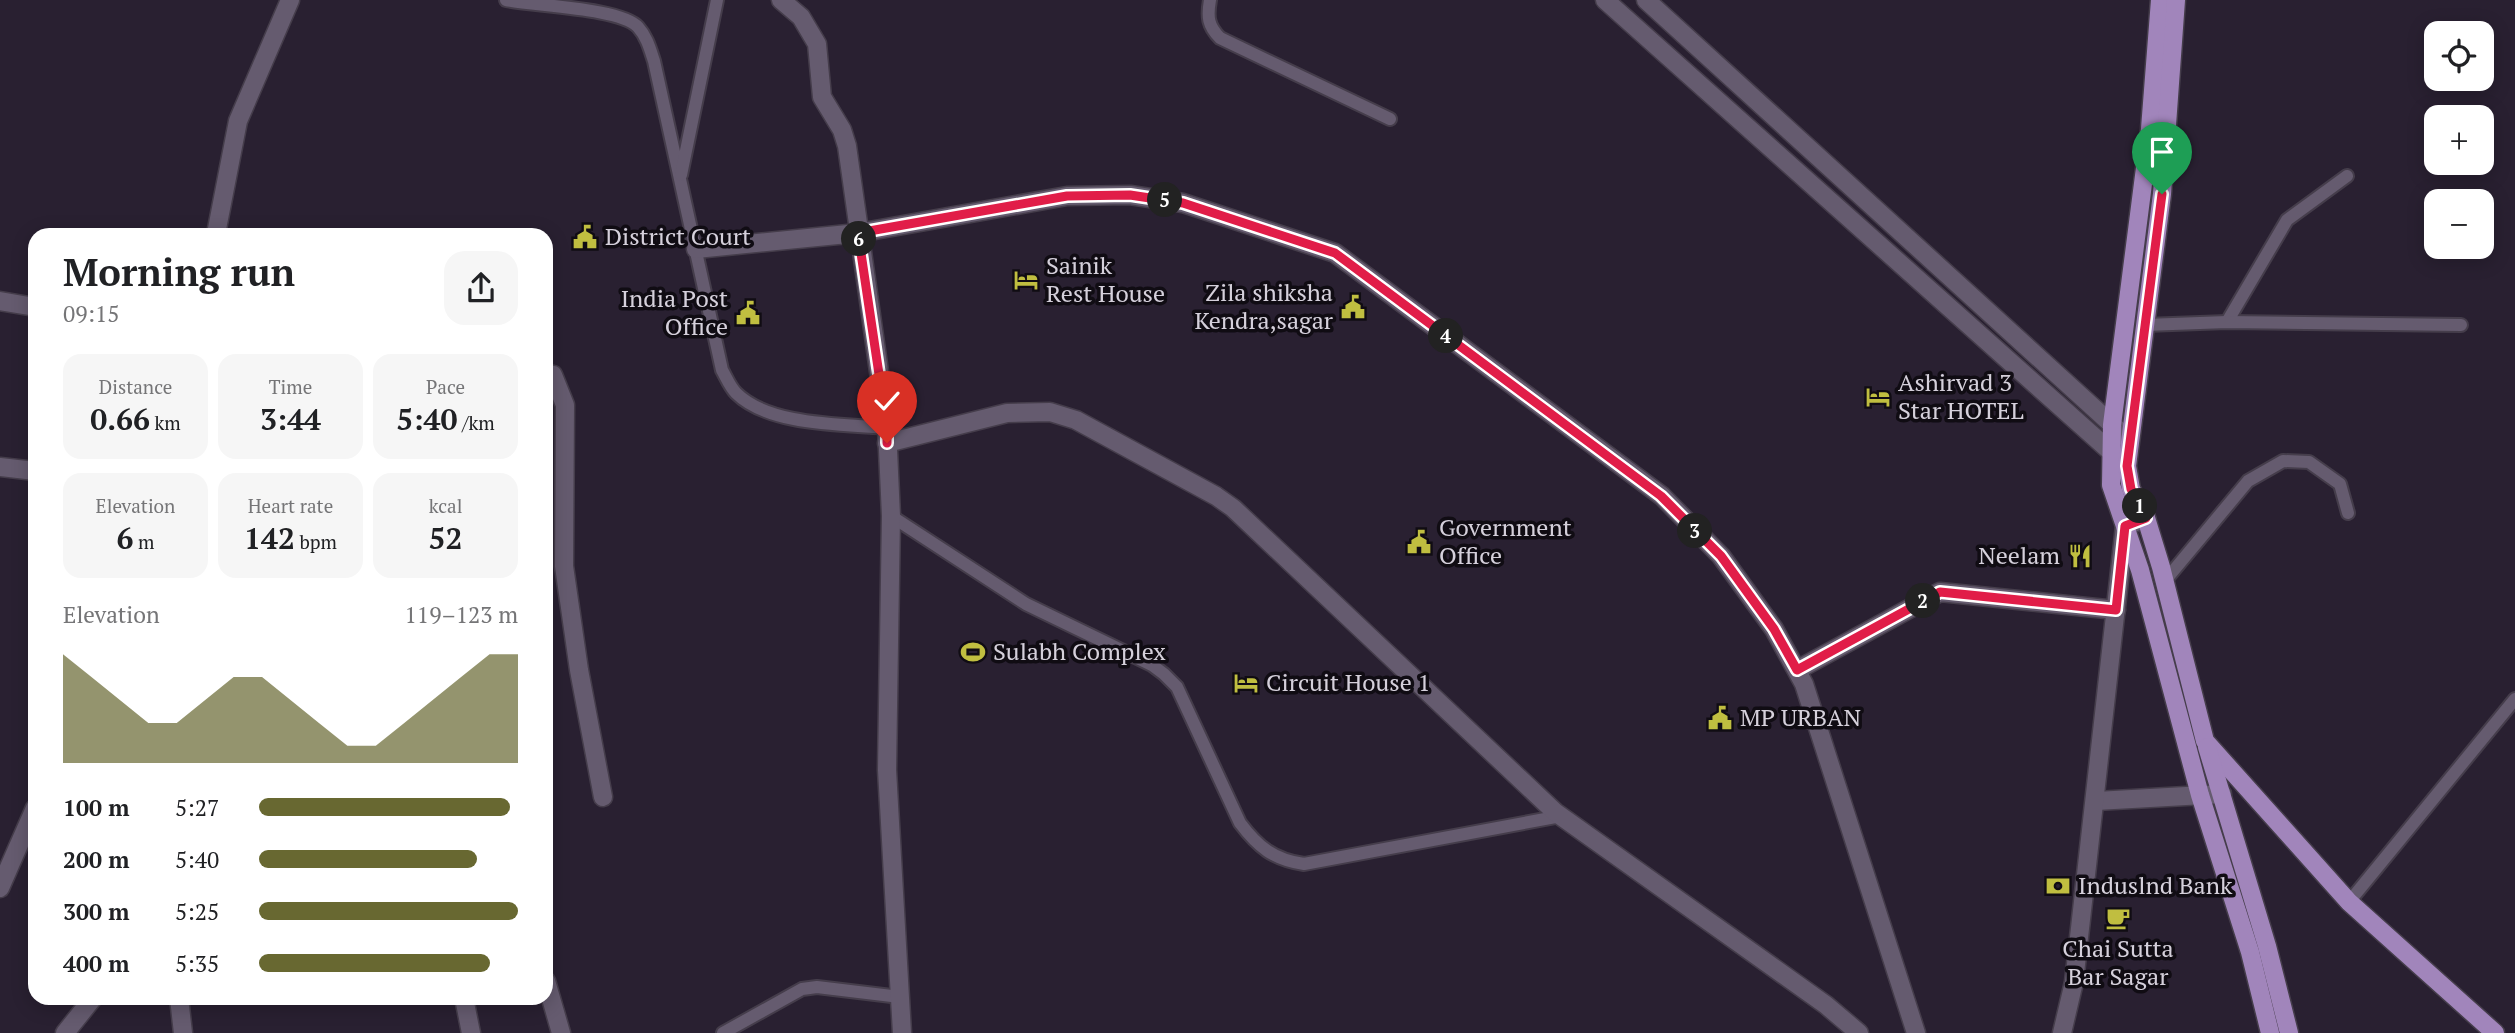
<!DOCTYPE html>
<html lang="en">
<head>
<meta charset="utf-8">
<style>
  :root { --surface:#fff; --page:#f6f6f6; --text:#202124; --muted:#757577; --accent:#686831 }
  body { margin:0; font-family:"PT Serif",serif; background:var(--page); color:var(--text); height:100vh; display:flex; flex-direction:column; font-size:26px; white-space:nowrap }
  * { box-sizing:border-box; margin:0 }
  p { font-size:23px; color:var(--muted) }
  .icon { flex:none; width:38px; height:38px; fill:none; stroke:currentColor; stroke-width:2; stroke-linecap:round; stroke-linejoin:round }
  .map { position:relative; flex:1; overflow:hidden }
  .side { position:absolute; left:28px; top:228px; width:525px; height:777px; display:flex; flex-direction:column; background:var(--surface); border-radius:21px; box-shadow:0 4px 18px #0003 }
  .side>* { flex:none }
  .buttons { position:absolute; left:2424px; top:21px; display:grid; gap:14px }
  .buttons a { display:grid; place-items:center; width:70px; height:70px; border-radius:14px; background:var(--surface); box-shadow:0 4px 18px #0003; font-size:35px }
  .pin { position:absolute; display:grid; place-items:center; width:60px; height:60px; color:#fff; margin:-72px -30px; border-radius:50% 50% 50% 0; rotate:-45deg; box-shadow:0 0 7px #0007 }
  .pin .icon { rotate:45deg }
  .km { position:absolute; width:35px; height:35px; margin:-18px; border-radius:50%; background:#222; color:#fff; font-size:19px; line-height:35px; text-align:center }
  .round { display:grid; place-items:center; flex:none; width:74px; height:74px; border-radius:21px; background:var(--page) }
  .overview { display:flex; align-items:center; justify-content:space-between; height:119px; padding:0 35px }
  h1 { font-size:38px; font-weight:600; line-height:52px }
  .figures { display:grid; grid-template-columns:repeat(3,1fr); gap:10px; height:119px; padding:7px 35px }
  .figures div { display:grid; align-content:center; border-radius:18px; background:var(--page); text-align:center }
  .figures b { font-size:30px; font-weight:600 }
  .figures small { font-size:19px; font-weight:400 }
  .figures p { font-size:19px }
  .chart { height:196px; padding:14px 35px }
  .chart p { display:flex; justify-content:space-between }
  .chart svg { width:100%; height:126px; margin-top:7px; fill:var(--accent); opacity:.7 }
  ul { padding:0 35px; list-style:none; font-size:23px }
  li { display:grid; grid-template-columns:112px 84px 1fr; align-items:center; height:52px }
  li i { height:18px; border-radius:9px; background:var(--accent) }
  .map>svg:first-child { display:block }
  .lines { fill:none; stroke-linecap:round; stroke-linejoin:round }
  .service-casing { stroke:#453d4b; stroke-width:16 }
  .minor-casing { stroke:#453d4b; stroke-width:21 }
  .tertiary-casing { stroke:#453d4b; stroke-width:21 }
  .primary-casing { stroke:#453d4b; stroke-width:21 }
  .service { stroke:#655b6f; stroke-width:12 }
  .minor { stroke:#655b6f; stroke-width:18 }
  .tertiary { stroke:#655b6f; stroke-width:18 }
  .primary { stroke:#a185bb; stroke-width:18 }
  .route-casing { stroke:#fff; stroke-width:14 }
  .route { stroke:#e11d48; stroke-width:9 }
  .labels { text-anchor:middle; stroke-width:7; stroke-linejoin:round; paint-order:stroke }
  .poi-label { font-size:24px; fill:#d5d0db; stroke:#100c13; text-anchor:start }
</style>
</head>
<body>
<div class="map">
<svg width="2515" height="1033" viewBox="0 0 2515 1033">
  <rect width="100%" height="100%" fill="#292031"/>
  <g class="lines">
    <g class="service-casing">
      <g id="service">
        <path d="M506,0C535,6 621,8 638,27C647,37 650,49 654,61L722,370C726,377 730,387 736,393C769,426 843,424 887,428"/>
        <path d="M1210,0C1207,17 1208,26 1220,38L1390,119"/>
        <polyline points="681,175 717,0"/>
        <polyline points="2227,322 2287,220 2347,176"/>
        <polyline points="2145,325 2227,322 2461,325"/>
        <path d="M891,516L1026,604L1152,665L1164,674L1177,687L1240,823C1258,847 1274,860 1304,864L1561,816"/>
        <polyline points="2164,582 2248,481 2283,461 2309,462 2340,484 2348,513"/>
        <polyline points="2349,902 2515,699"/>
        <polyline points="723,1033 802,989 817,987 900,997"/>
      </g>
    </g>
    <g class="minor-casing">
      <g id="minor">
        <polyline points="781,0 801,17 817,44 822,97 842,130 847,146 887,428 891,516 887,770 902,1033"/>
        <polyline points="216,234 238,121 290,0"/>
        <polyline points="696,249 858,233 1067,196 1130,195 1183,203 1335,253 1662,496 1721,556 1774,629 1804,684 1916,1033"/>
        <polyline points="0,301 35,307"/>
        <polyline points="546,374 553,375 565,405 564,566 579,670 603,797"/>
        <polyline points="887,443 1007,413 1050,412 1076,420 1216,496 1233,508 1555,812 1826,1005 1859,1033"/>
        <polyline points="0,467 35,471"/>
        <polyline points="1797,670 1940,592 2116,610"/>
        <polyline points="2096,801 2222,794"/>
        <polyline points="0,888 35,808"/>
        <polyline points="546,981 561,1033"/>
        <polyline points="179,998 183,1033"/>
        <polyline points="464,998 471,1033"/>
        <polyline points="65,1033 93,998"/>
        <polyline points="2062,1033 2074,982 2125,526 2146,518"/>
      </g>
    </g>
    <g class="tertiary-casing">
      <g id="tertiary">
        <polyline points="1605,0 2119,459"/>
        <polyline points="1646,0 2129,440"/>
      </g>
    </g>
    <g class="primary-casing">
      <g id="primary">
        <polyline points="2160,0 2150,129 2112,425 2111,485 2140,570 2200,795 2250,952 2270,1033"/>
        <polyline points="2176,0 2162,194 2127,466 2131,489 2146,518 2161,567 2205,741 2349,902 2495,1033"/>
        <polyline points="2207,747 2267,946 2289,1033"/>
      </g>
    </g>
    <use href="#service" class="service"/>
    <use href="#minor" class="minor"/>
    <use href="#tertiary" class="tertiary"/>
    <use href="#primary" class="primary"/>
  </g>
  <g class="lines">
    <g class="route-casing">
      <polyline id="route" points="887,443 887,428 858,233 1067,196 1130,195 1183,203 1335,253 1661,496 1721,556 1774,629 1797,670 1940,592 2116,610 2125,526 2146,518 2131,489 2127,466 2162,194"/>
    </g>
    <use href="#route" class="route"/>
  </g>
  <defs>
    <g id="civic-bare" transform="scale(1.89)"><path d="M-.6-6.5H3V-4.5H.6V-3L4-1V1h2V6H-6V1h2V-1L-.6-3ZM-1.2 2.5V6h2.4V2.5Z" fill="#c0be40" stroke="#100c13" stroke-width="2.5" paint-order="stroke"/></g>
    <g id="hotel-bare" transform="scale(1.89)"><path d="M-6-4.5h1.5V1H6V5H4.5V3h-9V5H-6ZM-4 0a1.8 1.8 0 1 1 3.6 0ZM.5 0V-2.5h3Q6-2.5 6 0Z" fill="#c0be40" stroke="#100c13" stroke-width="2.5" paint-order="stroke"/></g>
    <g id="restaurant-bare" transform="scale(1.89)"><path d="M-5-6h1v4h1v-4h1v4h1v-4h1v5L-1.5 .5V6h-2V.5L-5-1ZM5-6V6H3V1.5H1.5Q1.5-4 5-6Z" fill="#c0be40" stroke="#100c13" stroke-width="2.5" paint-order="stroke"/></g>
    <g id="stadium-bare" transform="scale(1.89)"><path d="M0-5a6.5 5 0 1 0 0 10a6.5 5 0 1 0 0-10ZM-3.5-1.8h7v3.6h-7Z" fill="#c0be40" stroke="#100c13" stroke-width="2.5" paint-order="stroke"/></g>
    <g id="bank-bare" transform="scale(1.89)"><path d="M-6-4H6V4H-6ZM0-2.3a2.3 2.3 0 1 0 0 4.6a2.3 2.3 0 1 0 0-4.6Z" fill="#c0be40" stroke="#100c13" stroke-width="2.5" paint-order="stroke"/></g>
    <g id="cafe-bare" transform="scale(1.89)"><path d="M-5.5-4.5H6V0H3Q3 3.5 0 3.5H-2.5Q-5.5 3.5-5.5 0ZM3-3.2v2h1.7v-2ZM-6 4.5H4V6H-6Z" fill="#c0be40" stroke="#100c13" stroke-width="2.5" paint-order="stroke"/></g>
  </defs>
  <g fill-rule="evenodd">
    <use href="#civic-bare" x="585" y="237"/>
    <use href="#hotel-bare" x="1026" y="280"/>
    <use href="#civic-bare" x="1353" y="307"/>
    <use href="#civic-bare" x="748" y="313"/>
    <use href="#hotel-bare" x="1878" y="397"/>
    <use href="#civic-bare" x="1419" y="542"/>
    <use href="#restaurant-bare" x="2080" y="556"/>
    <use href="#stadium-bare" x="973" y="652"/>
    <use href="#hotel-bare" x="1246" y="683"/>
    <use href="#civic-bare" x="1720" y="718"/>
    <use href="#bank-bare" x="2058" y="886"/>
    <use href="#cafe-bare" x="2118" y="918"/>
  </g>
  <g class="labels">
    <g class="poi-label">
      <text x="605" y="245">District Court</text>
      <text x="1046" y="274">Sainik<tspan x="1046" dy="28">Rest House</tspan></text>
      <text x="1333" y="301" text-anchor="end">Zila shiksha<tspan x="1333" dy="28">Kendra,sagar</tspan></text>
      <text x="728" y="307" text-anchor="end">India Post<tspan x="728" dy="28">Office</tspan></text>
      <text x="1898" y="391">Ashirvad 3<tspan x="1898" dy="28">Star HOTEL</tspan></text>
      <text x="1439" y="536">Government<tspan x="1439" dy="28">Office</tspan></text>
      <text x="2060" y="564" text-anchor="end">Neelam</text>
      <text x="993" y="660">Sulabh Complex</text>
      <text x="1266" y="691">Circuit House 1</text>
      <text x="1740" y="726">MP URBAN</text>
      <text x="2078" y="894">Induslnd Bank</text>
      <text x="2118" y="957" text-anchor="middle">Chai Sutta<tspan x="2118" dy="28">Bar Sagar</tspan></text>
    </g>
  </g>
</svg>
<div class="buttons">
<a><svg class="icon" aria-label="locate" viewBox="0 0 24 24"><circle cx="12" cy="12" r="6"/><path d="M12 2v4M12 18v4M2 12h4M18 12h4"/></svg></a>
<a>+</a>
<a>−</a>
</div>
<div class="pin" style="left:2162px;top:194px;background:#1e9e55"><svg class="icon" aria-label="arrive" viewBox="0 0 24 24"><path d="M6 21V4h12l-3 4 3 4H6"/></svg></div>
<div class="pin" style="left:887px;top:443px;background:#d93025"><svg class="icon" aria-label="check" viewBox="0 0 24 24"><path d="M5 12l5 5 9-10"/></svg></div>
<b class="km" style="left:2140px;top:506px">1</b>
<b class="km" style="left:1923px;top:601px">2</b>
<b class="km" style="left:1695px;top:531px">3</b>
<b class="km" style="left:1446px;top:336px">4</b>
<b class="km" style="left:1165px;top:200px">5</b>
<b class="km" style="left:859px;top:239px">6</b>
<section class="side">
<div class="overview"><div><h1>Morning run</h1><p>09:15</p></div><a class="round"><svg class="icon" aria-label="share" viewBox="0 0 24 24"><path d="M12 15V3M7 8l5-5 5 5M5 13v7h14v-7"/></svg></a></div>
<div class="figures">
<div><p>Distance</p><b>0.66<small> km</small></b></div>
<div><p>Time</p><b>3:44</b></div>
<div><p>Pace</p><b>5:40<small> /km</small></b></div>
</div>
<div class="figures">
<div><p>Elevation</p><b>6<small> m</small></b></div>
<div><p>Heart rate</p><b>142<small> bpm</small></b></div>
<div><p>kcal</p><b>52</b></div>
</div>
<div class="chart"><p><span>Elevation</span>119–123 m</p>
<svg viewBox="0 0 160 44" preserveAspectRatio="none"><path d="M0 44V6L10 14L20 22L30 30L40 30L50 22L60 14L70 14L80 22L90 30L100 38L110 38L120 30L130 22L140 14L150 6L160 6V44z"/></svg>
</div>
<ul>
<li><b>100 m</b>5:27<i style="width:97%"></i></li>
<li><b>200 m</b>5:40<i style="width:84%"></i></li>
<li><b>300 m</b>5:25<i style="width:100%"></i></li>
<li><b>400 m</b>5:35<i style="width:89%"></i></li>
</ul>
</section>
</div>
</body>
</html>
